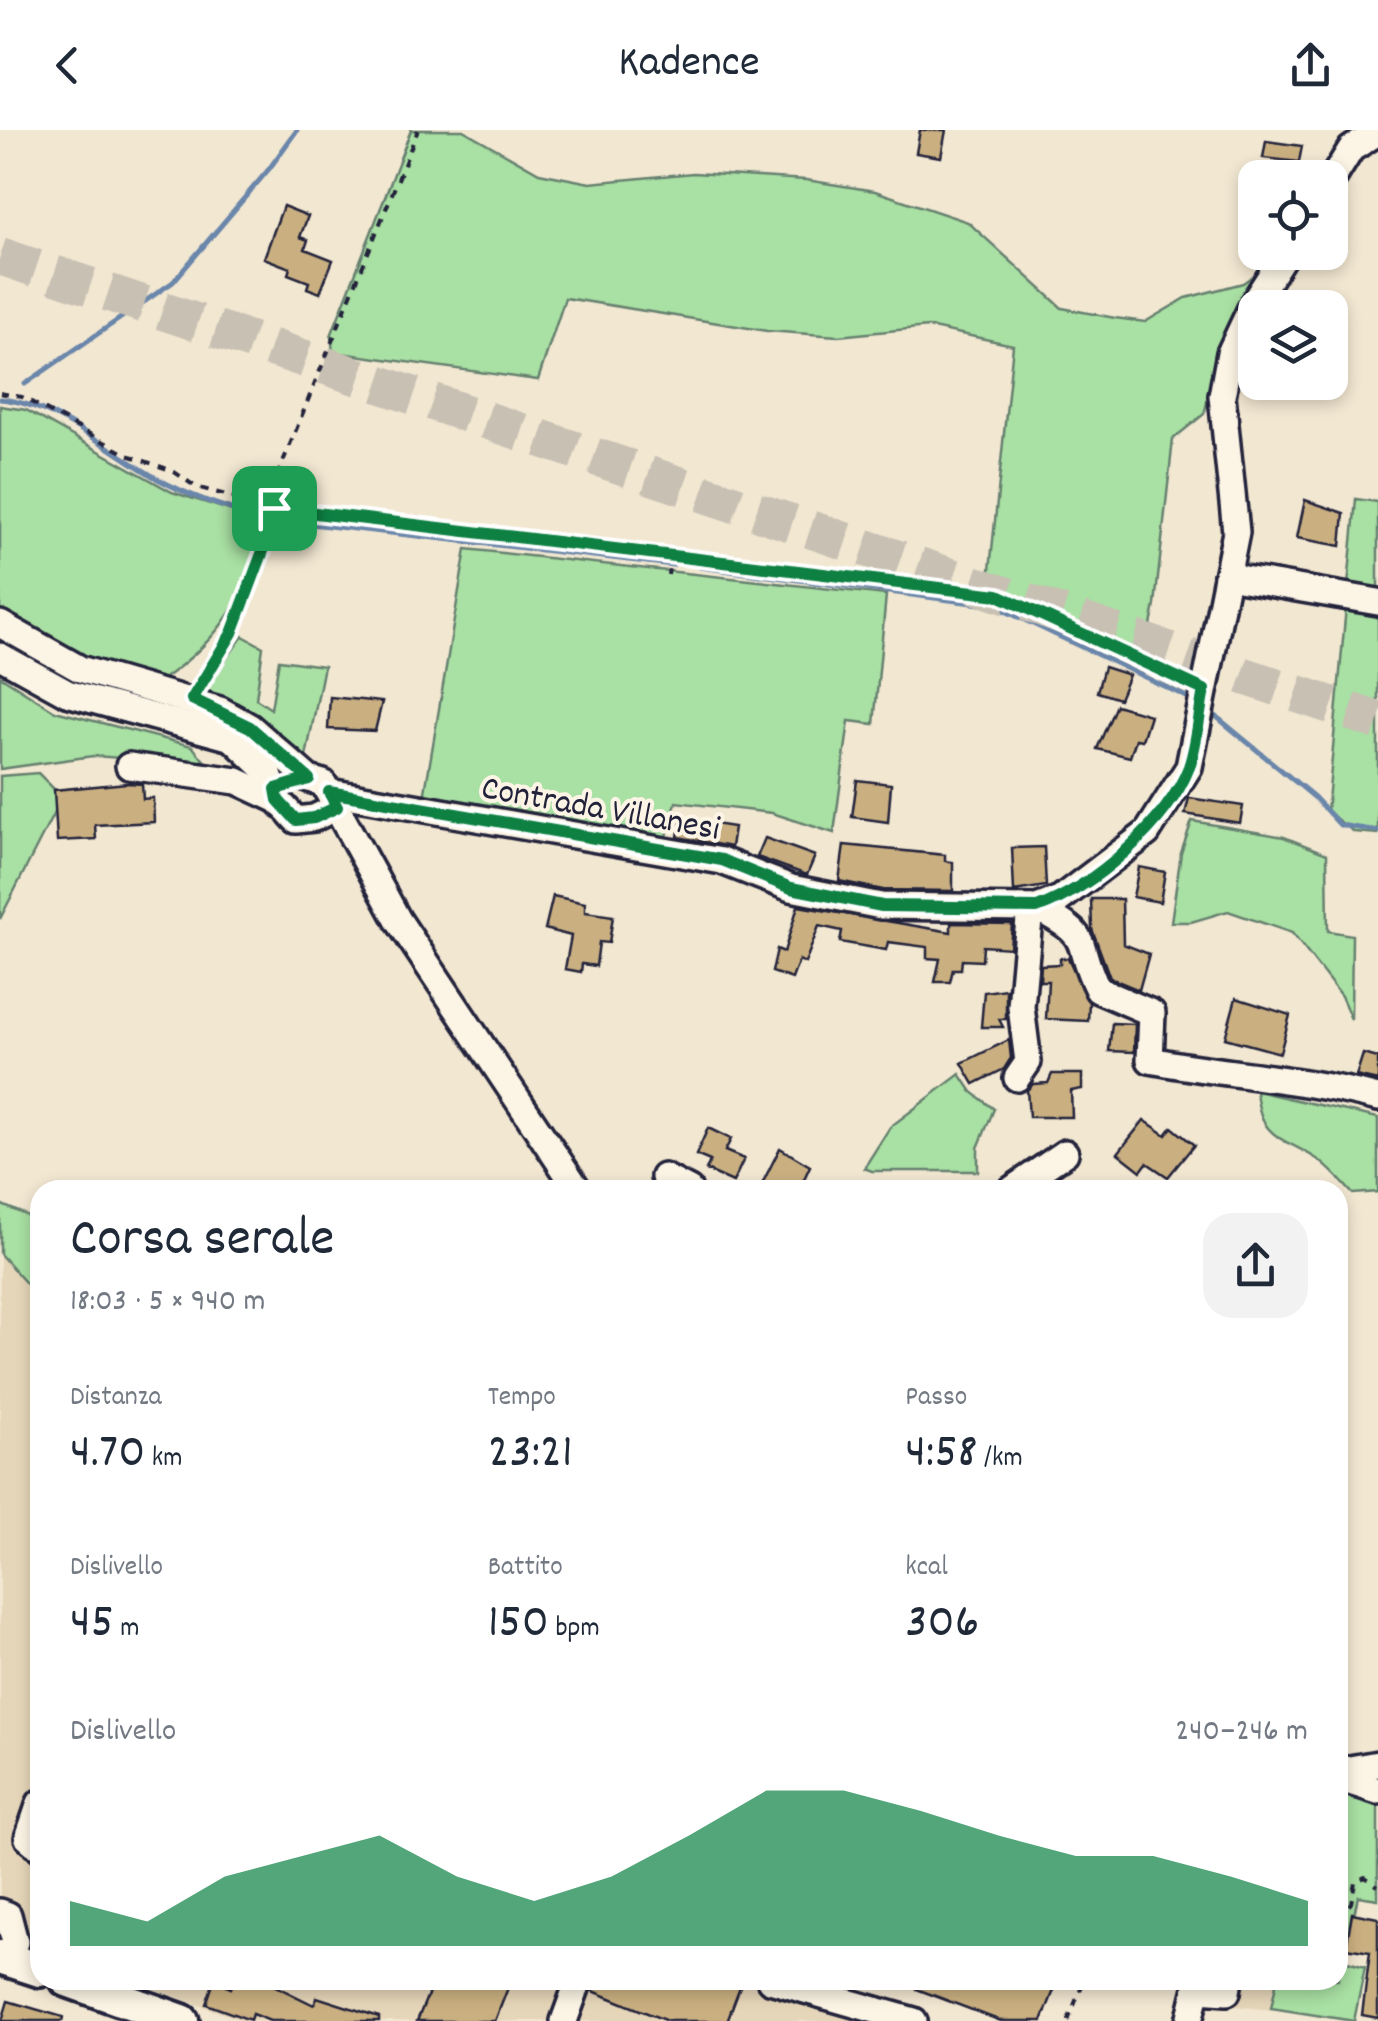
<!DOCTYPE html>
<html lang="it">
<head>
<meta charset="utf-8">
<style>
  :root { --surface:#fff; --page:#f2f2f3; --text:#1f2937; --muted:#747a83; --accent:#0b8043 }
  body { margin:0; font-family:Dekko,sans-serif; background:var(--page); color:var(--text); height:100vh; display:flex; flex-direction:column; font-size:38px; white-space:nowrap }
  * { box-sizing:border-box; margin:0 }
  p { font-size:32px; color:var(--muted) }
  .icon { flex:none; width:55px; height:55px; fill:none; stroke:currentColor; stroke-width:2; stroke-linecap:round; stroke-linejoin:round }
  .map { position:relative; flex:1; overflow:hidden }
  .sheet { position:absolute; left:30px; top:1050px; width:1318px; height:810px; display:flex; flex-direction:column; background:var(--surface); border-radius:30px; box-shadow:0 5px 15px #0003 }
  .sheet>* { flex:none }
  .tools { position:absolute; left:1238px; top:30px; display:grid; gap:20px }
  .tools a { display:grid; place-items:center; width:110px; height:110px; border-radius:20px; background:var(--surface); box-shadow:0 5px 15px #0003; font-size:50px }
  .pin { position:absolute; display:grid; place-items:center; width:85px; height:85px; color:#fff; margin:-42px; border-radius:20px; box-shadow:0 5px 15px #0006 }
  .round { display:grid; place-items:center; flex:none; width:105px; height:105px; border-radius:30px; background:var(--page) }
  .head { display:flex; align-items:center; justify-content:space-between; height:170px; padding:0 40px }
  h1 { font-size:55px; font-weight:600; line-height:75px }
  .stats { display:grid; grid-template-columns:repeat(3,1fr); gap:15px; height:170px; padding:10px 40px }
  .stats div { display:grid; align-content:center }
  .stats b { font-size:50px; font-weight:600 }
  .stats small { font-size:28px; font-weight:400 }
  .stats p { font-size:28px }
  .chart { height:280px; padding:20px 40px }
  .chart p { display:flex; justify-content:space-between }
  .chart svg { width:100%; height:180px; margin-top:10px; fill:var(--accent); opacity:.7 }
  header { display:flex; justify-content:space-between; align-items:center; height:130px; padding:0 40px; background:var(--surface); font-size:45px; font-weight:600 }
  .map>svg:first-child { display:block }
  .built { fill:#e6d6b9 }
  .green { fill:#a9e0a3; stroke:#66816f; stroke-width:2.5 }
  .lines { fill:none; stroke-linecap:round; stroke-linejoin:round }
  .stream { stroke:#6a86aa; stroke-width:5 }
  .building { fill:#cab081; stroke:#22223b; stroke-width:2.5 }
  .highway-tunnel { stroke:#c8c0b3; stroke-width:38; stroke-dasharray:38 19; stroke-linecap:butt }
  .minor-casing { stroke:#22223b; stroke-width:32 }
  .major-casing { stroke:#22223b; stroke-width:40 }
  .path { stroke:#22223b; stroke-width:4; stroke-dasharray:8 8; stroke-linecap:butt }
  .minor { stroke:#fcf5e5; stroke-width:25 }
  .major { stroke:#fcf5e5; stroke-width:32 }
  .route-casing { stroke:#fff; stroke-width:20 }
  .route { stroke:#0b8043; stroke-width:12 }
  .labels { text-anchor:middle; stroke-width:8; stroke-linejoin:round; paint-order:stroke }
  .street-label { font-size:35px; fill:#22223b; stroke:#fcf5e5 }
</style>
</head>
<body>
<header><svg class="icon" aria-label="back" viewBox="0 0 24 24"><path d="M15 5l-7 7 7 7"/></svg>Kadence<svg class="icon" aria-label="share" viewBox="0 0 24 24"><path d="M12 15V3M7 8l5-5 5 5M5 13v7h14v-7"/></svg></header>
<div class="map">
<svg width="1378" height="1891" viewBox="0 0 1378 1891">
  <rect width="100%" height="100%" fill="#f2e7d1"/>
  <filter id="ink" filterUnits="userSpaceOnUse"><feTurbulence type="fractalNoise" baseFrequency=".01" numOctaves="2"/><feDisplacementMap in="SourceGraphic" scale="20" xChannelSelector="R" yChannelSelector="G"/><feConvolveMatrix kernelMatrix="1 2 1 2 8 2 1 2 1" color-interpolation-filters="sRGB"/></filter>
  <g filter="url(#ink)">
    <g class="built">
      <polygon points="0,1124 40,1169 40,1820 0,1806"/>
      <polygon points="128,1850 759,1850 891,1891 244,1891"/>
      <polygon points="1211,1850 1277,1850 1272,1880 1206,1873"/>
    </g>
    <g class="green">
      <polygon points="411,0 463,0 539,43 590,53 693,43 806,50 875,61 968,92 1062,178 1115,188 1145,192 1186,168 1243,153 1276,129 1237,178 1226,201 1204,284 1173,309 1155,475 1145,525 988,459 1013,215 928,197 838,206 767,201 565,168 538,250 333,222 331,206"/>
      <path d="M0,276L26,280L172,362L267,392C246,465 226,505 162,550L82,526L0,479Z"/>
      <polygon points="1356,369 1378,372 1378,704 1354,702 1327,682"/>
      <polygon points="466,419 886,465 874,594 849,591 834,703 772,683 676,672 666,710 424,668"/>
      <polygon points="243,506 263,517 256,569 271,579 279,530 324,536 306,627 274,600 205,558"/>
      <polygon points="0,546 55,581 192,616 207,634 93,626 0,639"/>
      <polygon points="38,643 62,667 0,789 0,646"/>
      <polygon points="1192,691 1284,707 1327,724 1328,801 1352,805 1351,889 1341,866 1292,803 1228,781 1191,792 1171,792 1181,723"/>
      <polygon points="960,944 972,962 994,979 978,1018 978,1041 872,1041 864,1038 890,997"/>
      <path d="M1256,961L1378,988V1062L1353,1064C1342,1052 1330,1038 1317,1029C1281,1006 1261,1010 1256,961Z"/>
      <polygon points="0,1074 40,1091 40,1169 0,1124"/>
      <polygon points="1338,1655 1378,1667 1378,1769 1358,1766 1344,1831 1365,1837 1354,1891 1271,1878 1277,1850 1338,1850"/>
    </g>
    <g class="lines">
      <g class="stream">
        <polyline points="25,254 173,152 269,39 297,0"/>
        <path d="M0,269C57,274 110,322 158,349C191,367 224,378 260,387"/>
        <polyline points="284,391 673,435"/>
        <polyline points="700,437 995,476 1191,569"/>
        <polyline points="1212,583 1314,667 1340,695 1378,701"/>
      </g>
    </g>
    <g class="building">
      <polygon points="920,0 946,0 941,27 916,23"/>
      <polygon points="1266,11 1302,16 1299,32 1263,28"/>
      <polygon points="283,76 308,86 300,107 308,110 305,119 333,130 320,163 307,158 309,152 288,144 290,138 264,128"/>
      <polygon points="1305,370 1344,383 1341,416 1297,408"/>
      <polygon points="1104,537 1129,545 1119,569 1097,562"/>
      <polygon points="330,567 382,572 375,601 328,599"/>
      <polygon points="1116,575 1150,585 1142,610 1136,609 1130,627 1097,619"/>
      <polygon points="857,650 891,654 888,692 852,687"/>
      <polygon points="127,653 142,654 143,669 153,668 154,692 95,695 96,709 57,711 54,660"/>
      <polygon points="1189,668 1243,676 1240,693 1185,684"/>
      <polygon points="681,689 734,697 731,717 678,707"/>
      <polygon points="765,708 815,726 807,745 757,727"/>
      <polygon points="844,715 945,725 945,731 953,732 953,761 883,760 839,751"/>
      <polygon points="1044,717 1046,756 1014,761 1012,718"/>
      <polygon points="1139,737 1165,742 1160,772 1133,767"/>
      <polygon points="553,766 585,773 585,782 613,786 609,813 599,812 596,836 582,834 581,842 565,839 571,806 545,799"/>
      <polygon points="1091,769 1122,769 1123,814 1149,824 1139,860 1110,848 1092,799"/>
      <polygon points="798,776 951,802 951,793 1012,794 1010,818 983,816 982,831 962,830 961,839 953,839 950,852 935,852 940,829 927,828 927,817 888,812 886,820 840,812 842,801 819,796 805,833 799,830 792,849 772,842 777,819 784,822"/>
      <polygon points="1060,828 1068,828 1089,872 1088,891 1046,889 1048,851 1040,851 1041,835 1060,834"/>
      <polygon points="1006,859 1006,889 999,889 1003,897 981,897 984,862"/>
      <polygon points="1236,868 1290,885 1280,923 1225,908"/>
      <polygon points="1112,893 1135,894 1134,922 1109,921"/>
      <polygon points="1009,910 1011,928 1004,939 974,954 962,933"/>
      <polygon points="1363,924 1378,928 1378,951 1356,946"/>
      <polygon points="1052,944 1082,944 1082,959 1071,961 1072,987 1029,987 1027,960 1033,954 1048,953"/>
      <polygon points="1144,990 1166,1005 1172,997 1194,1015 1168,1047 1147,1033 1141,1041 1118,1023"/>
      <polygon points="708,998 731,1009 725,1021 744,1029 733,1052 706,1040 710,1031 696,1025"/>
      <polygon points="780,1018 810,1036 799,1060 759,1060"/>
      <polygon points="1352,1783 1378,1788 1378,1888 1362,1885 1370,1822 1346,1818"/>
      <polygon points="234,1850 263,1850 314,1875 317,1867 379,1887 379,1891 270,1891 252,1884 250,1890 206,1874 214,1851 231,1858"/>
      <polygon points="434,1850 511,1850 495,1891 417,1891"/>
      <polygon points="598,1850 728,1850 741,1854 727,1891 667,1891 593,1861"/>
      <polygon points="893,1850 1058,1850 1042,1891 1001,1891"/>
      <polygon points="8,1871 63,1887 62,1891 2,1891"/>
    </g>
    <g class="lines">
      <polyline class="highway-tunnel" points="0,126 1378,591"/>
      <g class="minor-casing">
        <g id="minor">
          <polyline points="1330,53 1351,19 1378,2"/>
          <polyline points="1227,446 1378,472"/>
          <polyline points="0,494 80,539 220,580 250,597 309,649 323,653 398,790 578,1060"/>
          <polyline points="0,526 67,563 232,608 268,642 278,670 296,690 314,688 337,677"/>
          <polyline points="129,636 237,651 278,670"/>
          <polyline points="329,662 722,731 791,758 881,776 1037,778 1060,769 1147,703 1189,637 1236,402 1222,266 1230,223 1254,172 1286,122"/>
          <path d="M1037,778C1097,810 1072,809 1098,860L1152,883L1150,930C1226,945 1302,948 1378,968"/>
          <polyline points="1017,948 1028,932 1021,877 1030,778"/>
          <polyline points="664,1047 689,1060"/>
          <polyline points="1011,1060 1065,1023"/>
          <polyline points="1338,1641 1378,1634"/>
          <polyline points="1338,1648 1378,1661"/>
          <polyline points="40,1673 28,1708 40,1718"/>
          <polyline points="0,1782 8,1785 15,1812 8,1829"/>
          <polyline points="770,1850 914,1891"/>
          <polyline points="1197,1860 1227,1862 1229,1850"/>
          <polyline points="564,1891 579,1850"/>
          <polyline points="1189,1891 1199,1850"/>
        </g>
      </g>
      <g class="major-casing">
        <g id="major">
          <polyline points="0,1827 40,1840"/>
          <polyline points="67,1850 182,1891"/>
        </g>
      </g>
      <g class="path">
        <path d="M0,263L22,267L128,325L173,341L196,357L274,378C257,441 236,497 201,552"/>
        <polyline points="265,376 418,0"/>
        <polyline points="274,378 671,423 668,445"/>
        <polyline points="671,423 998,465 1185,550"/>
        <polyline points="1338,1787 1351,1773 1355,1752 1365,1747 1378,1756"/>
        <polyline points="1068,1891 1084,1850"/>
      </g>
      <use href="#minor" class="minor"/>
      <use href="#major" class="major"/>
    </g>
  </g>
  <g class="lines" filter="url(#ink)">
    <g class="route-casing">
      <path id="route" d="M274,378L998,465L1204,560C1199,585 1197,614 1189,637C1167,694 1093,757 1037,778L882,776L791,758L722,730L329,662L337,677L314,688L296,690L278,670L276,659L309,649L250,597L192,569L232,503L266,413Z"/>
    </g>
    <use href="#route" class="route"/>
  </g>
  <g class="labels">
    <g class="street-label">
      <text transform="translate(601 676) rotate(10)" y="12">Contrada Villanesi</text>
    </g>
  </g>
</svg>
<div class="tools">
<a><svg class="icon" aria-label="locate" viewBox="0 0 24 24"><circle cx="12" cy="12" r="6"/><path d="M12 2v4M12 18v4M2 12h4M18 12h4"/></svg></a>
<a><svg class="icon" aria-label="layers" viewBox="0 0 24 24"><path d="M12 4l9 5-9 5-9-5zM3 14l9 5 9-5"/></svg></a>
</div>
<div class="pin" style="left:274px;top:378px;background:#1e9e55"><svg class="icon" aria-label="arrive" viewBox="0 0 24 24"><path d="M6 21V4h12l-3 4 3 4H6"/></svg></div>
<section class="sheet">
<div class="head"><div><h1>Corsa serale</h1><p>18:03 · 5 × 940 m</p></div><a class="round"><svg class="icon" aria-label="share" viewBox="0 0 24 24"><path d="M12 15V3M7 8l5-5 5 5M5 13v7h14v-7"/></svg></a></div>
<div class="stats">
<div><p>Distanza</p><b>4.70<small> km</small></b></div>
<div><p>Tempo</p><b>23:21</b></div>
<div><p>Passo</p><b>4:58<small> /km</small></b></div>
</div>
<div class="stats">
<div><p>Dislivello</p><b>45<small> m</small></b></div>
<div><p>Battito</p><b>150<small> bpm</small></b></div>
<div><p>kcal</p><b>306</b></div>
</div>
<div class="chart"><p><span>Dislivello</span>240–246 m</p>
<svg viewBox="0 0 160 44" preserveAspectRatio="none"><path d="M0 44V33L10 38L20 27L30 22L40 17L50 27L60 33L70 27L80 17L90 6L100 6L110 11L120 17L130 22L140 22L150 27L160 33V44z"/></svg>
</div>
</section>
</div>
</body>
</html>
